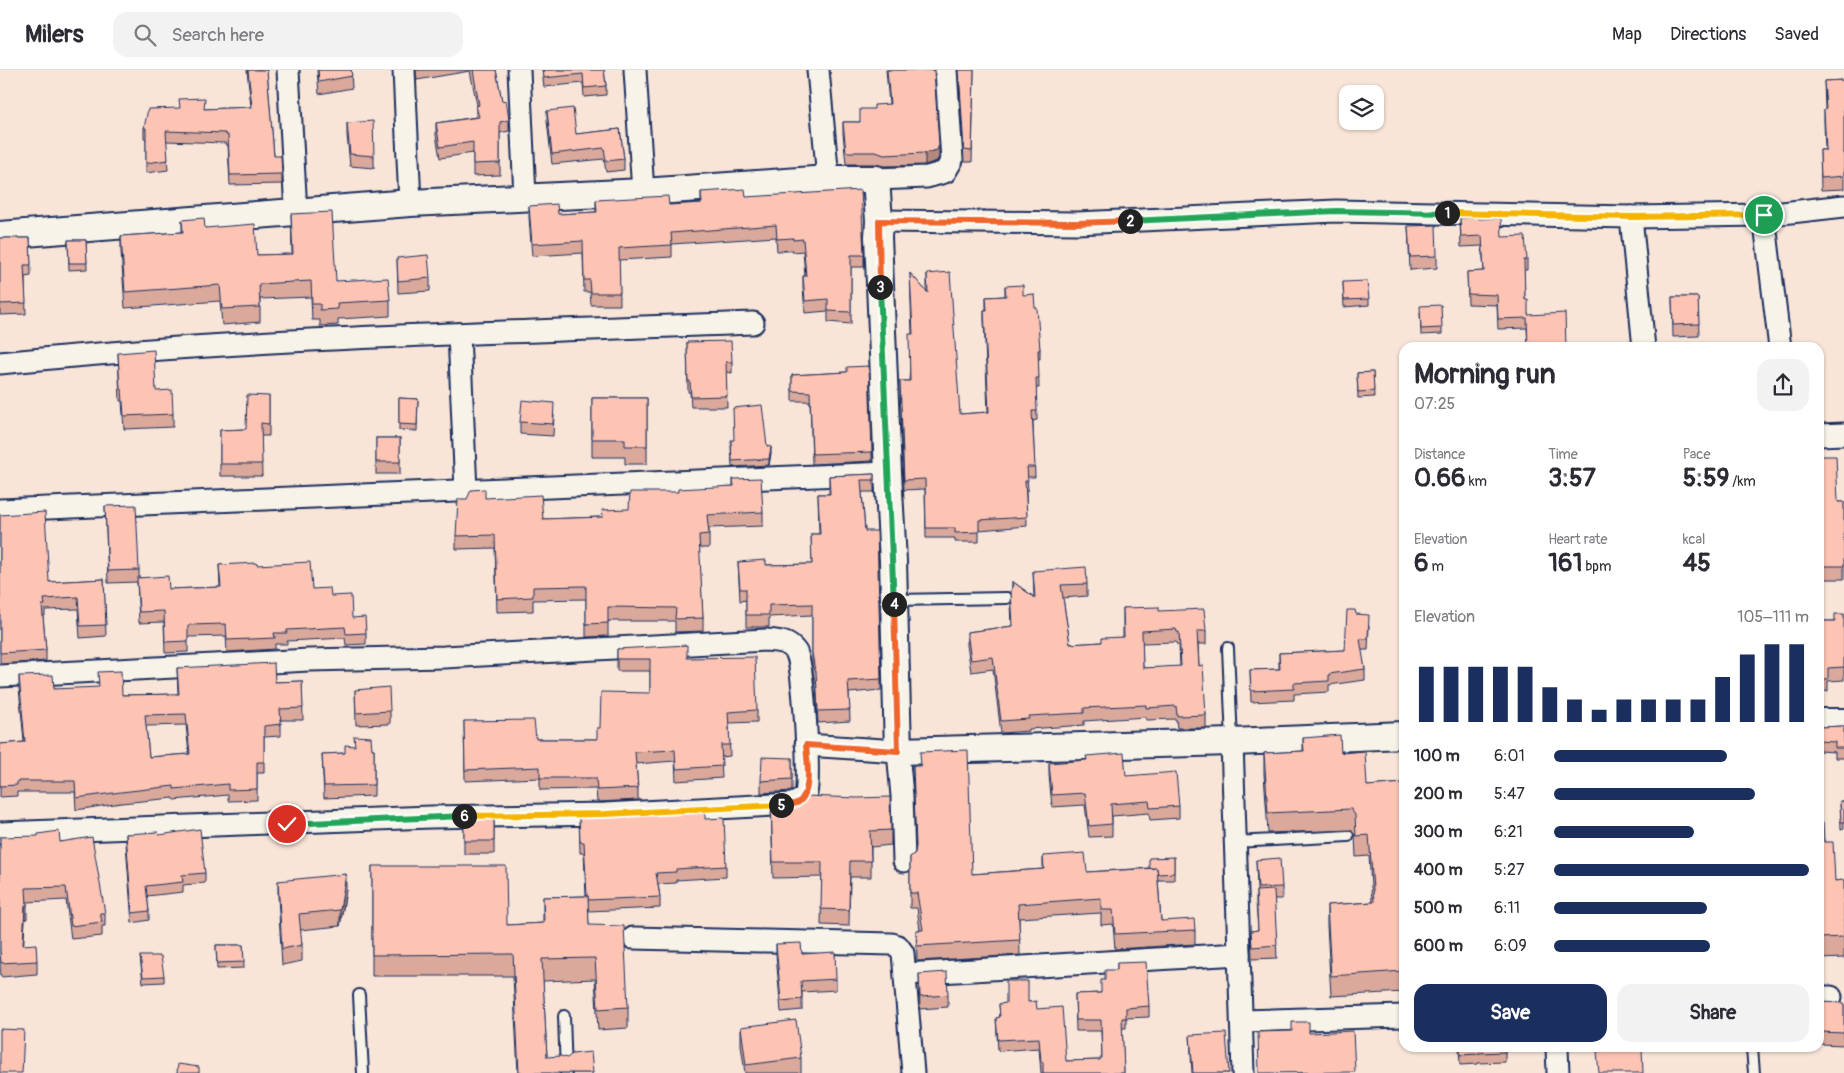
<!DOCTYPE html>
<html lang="en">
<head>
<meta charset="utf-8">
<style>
  :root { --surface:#fff; --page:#f2f2f3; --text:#2b2b33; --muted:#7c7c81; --line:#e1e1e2; --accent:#1b2f5e }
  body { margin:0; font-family:Pangolin,sans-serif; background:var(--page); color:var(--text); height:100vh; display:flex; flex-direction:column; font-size:19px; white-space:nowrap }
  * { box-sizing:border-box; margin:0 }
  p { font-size:16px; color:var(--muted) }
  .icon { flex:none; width:28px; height:28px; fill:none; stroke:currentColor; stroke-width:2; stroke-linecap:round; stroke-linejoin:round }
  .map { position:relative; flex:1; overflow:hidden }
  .details { position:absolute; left:1399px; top:272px; width:425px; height:710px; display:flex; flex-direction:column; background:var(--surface); border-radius:15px; box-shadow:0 1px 4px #0004 }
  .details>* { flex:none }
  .buttons { position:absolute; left:1339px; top:15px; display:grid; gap:10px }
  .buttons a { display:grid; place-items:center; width:45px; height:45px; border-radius:10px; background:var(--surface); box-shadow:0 1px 4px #0004; font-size:25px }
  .pin { position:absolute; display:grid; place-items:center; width:42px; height:42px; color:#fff; margin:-21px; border:2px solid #fff; border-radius:50%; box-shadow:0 1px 5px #0007 }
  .km { position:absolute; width:25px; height:25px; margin:-12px; border-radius:50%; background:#222; color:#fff; font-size:14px; line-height:25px; text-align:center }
  .round { display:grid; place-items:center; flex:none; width:52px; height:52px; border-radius:15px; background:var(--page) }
  .summary { display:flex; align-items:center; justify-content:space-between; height:85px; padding:0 15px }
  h1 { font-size:28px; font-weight:700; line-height:38px }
  .stats { display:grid; grid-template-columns:repeat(3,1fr); gap:8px; height:85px; padding:5px 15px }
  .stats div { display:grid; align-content:center }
  .stats b { font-size:25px; font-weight:700 }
  .stats small { font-size:14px; font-weight:400 }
  .stats p { font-size:14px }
  .chart { height:140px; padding:10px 15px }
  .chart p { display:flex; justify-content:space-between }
  .chart svg { width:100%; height:90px; margin-top:5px; stroke:var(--accent); stroke-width:6 }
  .button { display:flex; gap:10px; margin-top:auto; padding:10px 15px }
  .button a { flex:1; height:58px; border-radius:15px; background:var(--accent); color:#fff; font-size:20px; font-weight:700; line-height:58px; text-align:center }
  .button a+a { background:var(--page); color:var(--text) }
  ul { padding:0 15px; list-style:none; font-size:16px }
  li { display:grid; grid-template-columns:80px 60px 1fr; align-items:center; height:38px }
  li i { height:12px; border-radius:6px; background:var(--accent) }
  header { display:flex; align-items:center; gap:30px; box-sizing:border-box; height:70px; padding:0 25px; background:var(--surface); border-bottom:1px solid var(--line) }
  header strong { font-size:24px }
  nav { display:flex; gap:28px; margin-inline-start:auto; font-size:18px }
  .search { width:350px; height:45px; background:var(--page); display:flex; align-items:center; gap:12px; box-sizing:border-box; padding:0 18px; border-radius:15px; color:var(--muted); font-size:19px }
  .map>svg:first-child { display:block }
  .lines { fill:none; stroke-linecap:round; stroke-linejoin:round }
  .service-casing { stroke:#1b2f5e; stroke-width:14 }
  .minor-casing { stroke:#1b2f5e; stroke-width:25 }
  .tertiary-casing { stroke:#1b2f5e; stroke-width:30 }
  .service { stroke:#f7f3e8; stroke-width:10 }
  .minor { stroke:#f7f3e8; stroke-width:21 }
  .tertiary { stroke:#f7f3e8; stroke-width:26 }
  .wall { fill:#daa99b; stroke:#1b2f5e; fill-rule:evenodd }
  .shaded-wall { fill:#b1897e; stroke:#1b2f5e }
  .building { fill:#fdc4b4; stroke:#1b2f5e; fill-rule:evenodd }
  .split-1-casing { stroke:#fff; stroke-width:10 }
  .split-2-casing { stroke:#fff; stroke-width:10 }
  .split-3-casing { stroke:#fff; stroke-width:10 }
  .split-4-casing { stroke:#fff; stroke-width:10 }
  .split-5-casing { stroke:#fff; stroke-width:10 }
  .split-6-casing { stroke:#fff; stroke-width:10 }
  .split-7-casing { stroke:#fff; stroke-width:10 }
  .split-1 { stroke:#f5b400; stroke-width:6 }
  .split-2 { stroke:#22a559; stroke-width:6 }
  .split-3 { stroke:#f0652b; stroke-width:6 }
  .split-4 { stroke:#22a559; stroke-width:6 }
  .split-5 { stroke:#f0652b; stroke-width:6 }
  .split-6 { stroke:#f5b400; stroke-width:6 }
  .split-7 { stroke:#22a559; stroke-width:6 }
</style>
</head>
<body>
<header>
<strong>Milers</strong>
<div class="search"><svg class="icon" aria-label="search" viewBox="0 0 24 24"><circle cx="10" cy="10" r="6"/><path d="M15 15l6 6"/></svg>Search here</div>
<nav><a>Map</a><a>Directions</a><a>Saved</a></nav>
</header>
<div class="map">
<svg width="1844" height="1003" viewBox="0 0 1844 1003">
  <rect width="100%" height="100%" fill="#f9e5d8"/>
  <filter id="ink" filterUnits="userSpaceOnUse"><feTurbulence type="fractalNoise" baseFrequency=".02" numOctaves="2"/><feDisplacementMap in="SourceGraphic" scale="10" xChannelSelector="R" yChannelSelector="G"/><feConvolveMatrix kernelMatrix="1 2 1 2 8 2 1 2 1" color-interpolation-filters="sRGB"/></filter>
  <g filter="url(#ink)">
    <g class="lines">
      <g class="service-casing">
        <g id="service">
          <polyline points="895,530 1007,528"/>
          <polyline points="1228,578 1232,672"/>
          <polyline points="1235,772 1348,766"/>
          <polyline points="359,925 363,1003"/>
          <polyline points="564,946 566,1003"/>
          <polyline points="1752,978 1754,1003"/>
        </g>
      </g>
      <g class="minor-casing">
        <g id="minor">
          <polyline points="288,0 296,142"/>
          <polyline points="404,0 410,133"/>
          <polyline points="519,0 525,126"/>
          <polyline points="635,0 643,122"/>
          <polyline points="818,0 828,109"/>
          <polyline points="876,109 927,107 945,102 952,90 946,0"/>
          <polyline points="1764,145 1780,278"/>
          <polyline points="1631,147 1644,278"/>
          <polyline points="879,151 1077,153 1336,141 1631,147 1764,145 1844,136"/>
          <polyline points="459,264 466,421"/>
          <path d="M0,293C250,267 502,263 753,253"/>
          <polyline points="1819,365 1844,364"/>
          <polyline points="0,440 888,403"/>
          <path d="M0,606L309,590L444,587L766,570C779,571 788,571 796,582C804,593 810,709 806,723C804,730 798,732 792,734L605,744L431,747L0,763"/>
          <polyline points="1232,672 1243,1003"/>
          <polyline points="806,675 898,681 902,726 904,791"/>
          <polyline points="633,868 892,874 898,876 903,883 913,1003"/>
          <polyline points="906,904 1239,884"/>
          <polyline points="1819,927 1831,927"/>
          <polyline points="1242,951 1404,946"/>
          <polyline points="1557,978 1558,1003"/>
        </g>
      </g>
      <g class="tertiary-casing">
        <g id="tertiary">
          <polyline points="0,165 410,133 643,122 828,109 876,109 879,151 878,167 888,403 893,491 898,681 1232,672 1404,665"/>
          <polyline points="1819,652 1844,652"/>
        </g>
      </g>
      <use href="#service" class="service"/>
      <use href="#minor" class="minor"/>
      <use href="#tertiary" class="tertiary"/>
    </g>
    <g class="wall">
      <polygon points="247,0 267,0 274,86 282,104 282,114 230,115 228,75 226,75 225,73 166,71 168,100 146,103 146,69 144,68 144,58 205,39 251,37"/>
      <polygon points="317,0 351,0 352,18 319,24"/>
      <polygon points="416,0 496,0 502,31 509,50 509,61 500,63 500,105 473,106 473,83 440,88 436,65 436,53 476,47 476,36 477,35 470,1 417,10"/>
      <polygon points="542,0 604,0 606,16 606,25 584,27 583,13 544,17"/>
      <polygon points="886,0 934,0 939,87 937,91 925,95 884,96 876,94 846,94 843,63 843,52 860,52 874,39 889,34"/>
      <polygon points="959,0 974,0 972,92 964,92"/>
      <polygon points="1844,10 1844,119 1821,120 1820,80 1825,80 1824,52 1824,40 1825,39 1824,11"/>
      <polygon points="547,41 576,64 620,59 624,89 624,100 606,102 604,89 552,94 547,51"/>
      <polygon points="347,53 374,86 374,98 350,96 347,65"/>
      <polygon points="701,122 746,127 864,185 864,197 851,197 851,254 828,252 828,241 805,243 803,218 803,206 805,206 803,181 793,182 793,180 777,181 776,167 672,174 672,187 619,190 620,235 591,235 590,222 584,222 583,183 532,186 529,148 529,136 558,144 596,142 596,130 669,135 701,133"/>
      <polygon points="291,144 336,211 390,230 390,246 338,249 338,255 320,256 320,250 312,250 311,227 260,229 260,252 222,255 220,231 125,238 121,182 121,166 182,162 182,150 205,158 257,185 292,184"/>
      <polygon points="1460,148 1479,149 1502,167 1527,190 1527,200 1524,200 1525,230 1528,245 1566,278 1528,278 1527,258 1498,259 1497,235 1468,234 1467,202 1484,201 1482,176 1461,177"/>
      <polygon points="1408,156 1437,186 1437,198 1410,200"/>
      <polygon points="0,168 30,168 31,206 25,207 26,244 0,245"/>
      <polygon points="68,170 86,170 87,199 69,200"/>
      <polygon points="397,188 430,208 430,221 398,223"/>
      <polygon points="910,203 927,222 927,204 960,344 988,342 984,250 984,240 986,240 986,227 1005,226 1005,216 1023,225 1035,238 1040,280 1040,289 1038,289 1039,318 1036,318 1037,350 1033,351 1035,407 1027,407 1028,420 1026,421 1027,456 979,460 979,472 955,472 955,468 926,468 925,419 904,420 900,311 909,311 912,264"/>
      <polygon points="1343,212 1369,229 1369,235 1344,237"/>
      <polygon points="1672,227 1698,227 1699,266 1673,267"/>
      <polygon points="1420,242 1442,258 1442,264 1421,265"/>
      <polygon points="687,272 732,292 732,303 726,302 727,337 691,337 690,322 688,322"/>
      <polygon points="118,283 156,321 173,344 173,357 124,359 122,331 120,331"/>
      <polygon points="847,302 872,382 872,391 812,394 810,331 792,331 792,305"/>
      <polygon points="1373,302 1374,327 1358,328 1357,303"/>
      <polygon points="269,326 269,366 261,366 262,406 220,406 220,360 246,359"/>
      <polygon points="399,328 418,329 417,361 399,360"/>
      <polygon points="592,328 647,328 647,394 625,394 625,387 592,387"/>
      <polygon points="554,345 553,366 520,364 520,352"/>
      <rect x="376" y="368" width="24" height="36"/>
      <polygon points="731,376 767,376 771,383 769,395 732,397"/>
      <polygon points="1819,386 1838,432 1844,432 1844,509 1819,509"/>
      <polygon points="874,404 874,422 862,422 865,461 881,609 881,620 849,623 850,651 818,653 816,613 815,613 812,594 812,545 769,547 769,557 746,557 746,530 740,531 738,492 766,495 812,494 811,464 819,464 818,424 829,424 829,406"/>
      <polygon points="733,409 763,442 763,456 709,458 709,478 699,478 703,548 703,561 675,562 675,551 608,551 608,566 586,567 586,529 533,530 533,541 497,542 495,478 456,479 456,466 467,429 485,428 543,449 602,447 629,439 678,422 733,416"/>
      <polygon points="105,436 139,500 139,507 169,519 220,517 219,495 257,495 312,519 331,526 366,563 366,574 346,575 345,568 287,571 287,574 275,574 275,579 227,582 226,566 188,567 188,582 165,583 164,552 139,553 137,512 108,513"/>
      <polygon points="0,445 49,512 104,509 106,566 80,568 78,539 45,540 45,546 43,546 46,580 46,591 0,594"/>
      <path d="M1033,501L1087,514V526L1063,528L1070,574L1102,572L1123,567V538L1159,541L1206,561V574H1198L1199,596L1206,645V658H1177L1176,649L1146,650V647L1084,651V655L1029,659V661L1001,663L993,599L971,602L967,575V562L1012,556L1011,534L1012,511L1034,527ZM1176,572L1177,575H1179L1180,597L1143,598L1142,573Z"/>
      <polygon points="1356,544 1369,556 1368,580 1361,580 1365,599 1365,610 1329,615 1329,622 1294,624 1294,630 1251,632 1250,600 1279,599 1279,583 1345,580"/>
      <polygon points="1844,544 1844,610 1828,611 1828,621 1819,622 1819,551 1835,551"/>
      <polygon points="617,579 687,588 757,640 757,652 729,653 730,686 721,687 722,708 676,711 675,691 636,694 638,718 638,730 597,732 596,719 540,720 540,708 465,711 464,651 536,669 597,669 600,658 650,623 650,601 617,601"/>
      <path d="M177,598L275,612L302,611L303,650H281V666L264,667V703H257V730L228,731V725L174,730V728L121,733L76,740L75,722H17V726L0,727V674L24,672L19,618V606L54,619L122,625L178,624ZM186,655L189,684L149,687L146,656Z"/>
      <polygon points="355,620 390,641 390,654 356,655"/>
      <polygon points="1844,656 1844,688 1835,688 1835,682 1819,681 1819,657"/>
      <polygon points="1303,668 1341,683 1367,716 1404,713 1404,922 1331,926 1327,856 1327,835 1372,832 1369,786 1356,787 1355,765 1351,760 1268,763 1264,704 1264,683 1303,681"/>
      <polygon points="372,679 374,679 374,726 324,728 322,684 345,683"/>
      <polygon points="792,688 792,721 761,723 761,711"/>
      <polygon points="1049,693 1126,706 1179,736 1179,748 1150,750 1149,743 1112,746 1112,766 1089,767 1085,735 1052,737 1049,705"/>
      <polygon points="913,696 972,804 1043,799 1043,786 1087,802 1149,798 1174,787 1174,810 1158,810 1161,851 1195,860 1195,874 1115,879 1113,854 1101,855 1101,843 1019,848 1020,885 917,891 916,860 920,860 917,838 910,838 910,787 915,783 916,778"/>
      <polygon points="1840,731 1844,731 1844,758 1841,759"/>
      <polygon points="771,732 891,760 891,775 871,777 871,807 850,807 849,856 821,855 822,807 773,808"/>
      <polygon points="494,746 494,784 464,784 464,747"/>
      <polygon points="579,746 705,749 726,796 726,807 676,810 676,813 658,814 660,827 660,838 588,841 589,855 628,937 628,958 598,960 595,909 543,911 547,987 593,1003 518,1003 513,906 372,906 372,796 507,855 543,853 543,827 586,826 584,783 580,783"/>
      <polygon points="1819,752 1835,811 1844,810 1844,888 1819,889"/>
      <polygon points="126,764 159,765 205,803 205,813 183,815 183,822 147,826 149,841 149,850 132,853 126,774"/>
      <polygon points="0,767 60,772 105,843 105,856 102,856 102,866 71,869 66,830 27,832 27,849 25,849 23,875 37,891 37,904 1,907 0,894"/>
      <polygon points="1256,790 1282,817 1282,829 1274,829 1277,888 1252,889 1251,861 1258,860 1256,833 1256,821 1257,821"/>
      <polygon points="278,811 346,820 340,856 300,860 302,875 302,891 282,895 278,827"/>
      <polygon points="776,874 802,884 836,909 836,920 802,922 802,940 781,942 776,885"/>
      <polygon points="216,875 243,875 244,898 217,899"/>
      <polygon points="140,886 164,906 164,912 143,913"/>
      <polygon points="1117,893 1149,936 1149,947 1126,948 1126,958 1122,958 1124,1003 1041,1003 1039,978 998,981 996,948 1000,947 999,934 1028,932 1037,939 1066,991 1100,990 1102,988 1101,961 1076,961 1075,924 1101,923 1105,910 1117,900"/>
      <polygon points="919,904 948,925 948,937 920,939"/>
      <polygon points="1819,932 1844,933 1844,975 1819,974"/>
      <polygon points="741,957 801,988 801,1003 745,1003 741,975"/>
      <polygon points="1190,965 1229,1003 1192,1003"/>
      <polygon points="1459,978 1505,978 1505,992 1478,993 1478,994 1460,995"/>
    </g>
    <g class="shaded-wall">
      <polygon points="939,75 939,87 937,91 925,95 925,83"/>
      <polygon points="771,377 771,383 769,395 769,389"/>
      <polygon points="346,804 346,820 340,856 340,840"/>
      <polygon points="25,836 25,849 23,889 23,875"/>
    </g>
    <g class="building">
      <polygon points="248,0 267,0 274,86 281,86 282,104 230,105 228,65 226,65 225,63 166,61 168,90 146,93 146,58 144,58 148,39 180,38 179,29 205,28 204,39 252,37"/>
      <polygon points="318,0 351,0 352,6 319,12"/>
      <polygon points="473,0 496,0 502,31 506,30 509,50 500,52 500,93 473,94 473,72 440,77 436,53 479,47 476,36 479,35"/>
      <polygon points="543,0 604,0 606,16 584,18 583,4 544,8"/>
      <polygon points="887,0 934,0 939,75 937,80 925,83 884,85 876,82 846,82 843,52 860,52 860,39 874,39 874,35 890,34"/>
      <polygon points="959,0 974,0 972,81 964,80"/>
      <polygon points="1844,10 1844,106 1821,108 1820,80 1826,80 1824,40 1826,39 1824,11"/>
      <polygon points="573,38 576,64 620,59 624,89 606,91 604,78 552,84 547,41"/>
      <polygon points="373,51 374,86 350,84 347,53"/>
      <polygon points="745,119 746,127 861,120 864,185 851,185 851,242 828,241 828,229 805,231 803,206 806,206 803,169 793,170 793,168 777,169 776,155 671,163 672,175 619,178 620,223 591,223 590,210 584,210 583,171 532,174 529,136 557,134 558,144 597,142 596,130 668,126 669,135 702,133 701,122"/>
      <polygon points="332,142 336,211 388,208 390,230 337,233 338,239 320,240 320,234 312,234 311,211 259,214 260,237 222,239 220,215 125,222 121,166 183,162 182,150 204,148 205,158 255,154 257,185 293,184 291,144"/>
      <polygon points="1478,147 1479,149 1501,148 1502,167 1525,166 1527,190 1524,190 1525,230 1528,230 1528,245 1565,243 1566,278 1528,278 1527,248 1498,249 1497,225 1468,224 1467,202 1484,201 1482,166 1461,167 1460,148"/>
      <polygon points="1436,155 1437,186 1410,187 1408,156"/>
      <polygon points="0,168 30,168 31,195 24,195 26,233 0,234"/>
      <polygon points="68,170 86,170 87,193 69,193"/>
      <polygon points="428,185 430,208 398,211 397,188"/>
      <polygon points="950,202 960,344 989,342 984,240 987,240 986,227 1006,226 1005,216 1023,215 1023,225 1034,224 1035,238 1037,238 1040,280 1038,280 1039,308 1036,308 1037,341 1032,341 1035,397 1027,397 1028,411 1025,411 1027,447 979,450 979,462 955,463 955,458 926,458 925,409 904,410 900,311 910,311 909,264 913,264 910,203 928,223 927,204"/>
      <polygon points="1367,211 1369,229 1344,230 1343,212"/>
      <polygon points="1672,227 1698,227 1699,254 1673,255"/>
      <polygon points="1441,235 1442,258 1421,259 1420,236"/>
      <polygon points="731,271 732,292 726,292 727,326 691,327 690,311 688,311 687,272"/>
      <polygon points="154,280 156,321 172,320 173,344 124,346 122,319 120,319 118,283"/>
      <polygon points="869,296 872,382 812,384 810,322 792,321 792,305 847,302 847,297"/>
      <polygon points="1373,302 1374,321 1358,322 1357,303"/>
      <polygon points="247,325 269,326 269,354 261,353 262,394 220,394 220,360 246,359"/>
      <polygon points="399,328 418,329 417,355 399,354"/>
      <polygon points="592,328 647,328 647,376 625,376 625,369 592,369"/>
      <polygon points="522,330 554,333 553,354 520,352"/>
      <polygon points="762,335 767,376 771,377 769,389 732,391 731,370 734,370 733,338"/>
      <rect x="376" y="368" width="24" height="24"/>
      <polygon points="1819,386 1836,386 1838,432 1844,432 1844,496 1819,496"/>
      <polygon points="874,404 874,410 861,410 865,461 877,461 881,609 848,611 850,640 818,641 816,601 815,601 812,583 812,534 769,535 769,545 746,545 746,519 740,519 738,492 766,490 766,495 812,494 811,464 820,464 818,424 830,424 829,406"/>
      <polygon points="761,408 763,442 707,445 709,464 699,465 703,548 675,549 676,538 608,537 608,553 586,554 586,516 533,517 533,527 497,529 495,465 456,466 458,429 467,429 471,420 485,419 485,428 541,425 543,449 603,447 602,440 629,439 630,422 678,422 678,419 734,416 733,409"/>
      <polygon points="136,435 139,500 108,501 105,436"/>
      <polygon points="45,442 49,512 104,509 106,555 80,556 78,527 44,529 45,535 42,535 46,580 0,583 0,445"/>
      <polygon points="310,492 312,519 330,518 331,526 351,525 352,548 365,547 366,563 346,564 345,557 287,560 287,563 274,563 275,568 227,570 226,554 188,555 188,571 165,572 164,541 139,542 137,508 168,506 169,519 221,517 219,495 256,493 257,495"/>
      <path d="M1086,497L1087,514L1061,515L1070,574L1102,572V568L1124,567L1123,538L1159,537V541L1204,539L1206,561H1197L1199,596L1203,595L1206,645L1177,646L1176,636L1146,638V635L1084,638V643L1029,646V649L1001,651L993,587L971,590L967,562L1013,556L1011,521L1014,515L1012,511L1035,528L1033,501ZM1176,559L1177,562H1179L1181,596L1143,598L1142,561Z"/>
      <polygon points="1347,540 1355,540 1356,544 1369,545 1368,569 1360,569 1365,599 1329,604 1329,611 1294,613 1294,619 1251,621 1250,600 1280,599 1279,583 1345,580"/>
      <polygon points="1835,544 1844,544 1844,597 1828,598 1828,609 1819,609 1819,551 1835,551"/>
      <polygon points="687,575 687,588 755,587 757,640 728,642 730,675 721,675 722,696 676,699 675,680 635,682 638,718 597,720 596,708 540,708 540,697 465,700 464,651 534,650 536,669 597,669 597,658 600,658 601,622 650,623 650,589 617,589 617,579"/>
      <path d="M274,593L275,612L302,611L303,638L280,639L281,654L264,656V692H257V719L228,720V714L174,719V716L121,722L76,728L75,711H17V715L0,716V674L25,672L19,606L53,605L54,619L99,617L98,602L121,601L122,625L179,624L177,598ZM186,644L190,684L149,687L145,645Z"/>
      <polygon points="389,617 390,641 356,643 355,620"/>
      <polygon points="1844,656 1844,678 1835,678 1835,672 1819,671 1819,657"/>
      <polygon points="1340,665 1341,683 1365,681 1367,716 1404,713 1404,901 1331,906 1327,835 1374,832 1369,765 1356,766 1355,745 1351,739 1268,743 1264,683 1304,681 1303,668"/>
      <polygon points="354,666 371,667 372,679 374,679 374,715 324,716 322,684 345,683 345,675 355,676"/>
      <polygon points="968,680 972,804 1044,799 1043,786 1085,783 1087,802 1157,798 1161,851 1194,849 1195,860 1115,864 1113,840 1101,840 1101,828 1018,834 1020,870 917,876 916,860 923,860 917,823 910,823 910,787 915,783 916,776 913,696 921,696 920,682"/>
      <polygon points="1124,683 1126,706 1176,702 1179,736 1150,738 1149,731 1111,734 1112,754 1089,756 1085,723 1052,725 1049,693 1087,690 1086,686"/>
      <polygon points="762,687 792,688 792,709 761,711"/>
      <polygon points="807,726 857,728 890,727 891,760 870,761 871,791 850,791 849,840 821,839 822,792 773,792 771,732 793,731"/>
      <polygon points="1840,731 1844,731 1844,752 1841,752"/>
      <polygon points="705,740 705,749 724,748 726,796 676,799 676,802 656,803 660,827 588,830 588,826 587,826 584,772 580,772 579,746"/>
      <polygon points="494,746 494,771 464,771 464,747"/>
      <polygon points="1819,752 1823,752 1824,772 1833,772 1835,811 1844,810 1844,867 1819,868"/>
      <polygon points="200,759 205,803 182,805 183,812 146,816 149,841 132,843 126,764 158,762 159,765"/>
      <polygon points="59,761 60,772 92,767 105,843 100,843 102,852 71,856 66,817 26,818 27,836 25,836 23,875 36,874 37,891 1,893 0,880 0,767 38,766 38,764"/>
      <polygon points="1174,787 1174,803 1158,804 1157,798 1149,798 1149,788"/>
      <polygon points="1280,788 1282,817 1258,818 1256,790"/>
      <polygon points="372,796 506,796 507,855 544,853 543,827 588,826 589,855 624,856 628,937 598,939 595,888 542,889 547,987 561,986 567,988 572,984 591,982 593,1003 519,1003 513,884 372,885"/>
      <polygon points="346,804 340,840 299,844 302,875 282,879 278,811"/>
      <polygon points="1274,820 1277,875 1252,877 1251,861 1258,860 1256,821"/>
      <polygon points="801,873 802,884 835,882 836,909 801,911 802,929 781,931 776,874"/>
      <polygon points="216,875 243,875 244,892 217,893"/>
      <polygon points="140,886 161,886 164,906 143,907"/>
      <polygon points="1146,892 1149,936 1126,938 1126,948 1122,948 1124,1003 1043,1003 1043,992 1041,992 1039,968 998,970 996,948 1000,947 999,934 1006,933 1006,911 1028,911 1028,932 1036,931 1037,939 1062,937 1066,991 1100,990 1100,988 1102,988 1101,950 1076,950 1075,924 1101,923 1101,910 1105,910 1105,900 1117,900 1117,893"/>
      <polygon points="947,902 948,925 920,927 919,904"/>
      <polygon points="1819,932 1844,933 1844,963 1819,962"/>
      <polygon points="796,950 801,988 746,995 741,957"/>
      <polygon points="1292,952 1309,952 1309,963 1353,961 1355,1002 1259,1003 1258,962 1292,961"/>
      <polygon points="0,959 24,960 22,1003 0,1003"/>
      <polygon points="1226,963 1229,1003 1193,1003 1190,965"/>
      <polygon points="1460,978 1505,978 1505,982 1478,983 1478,984 1460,985"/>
      <polygon points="1642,979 1643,1003 1599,1003 1597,981"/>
      <polygon points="178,994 199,997 199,1003 177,1003"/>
    </g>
  </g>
  <g class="lines" filter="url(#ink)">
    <g class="split-1-casing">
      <polyline id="split-1" points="1447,143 1631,147 1764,145"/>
    </g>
    <g class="split-2-casing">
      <polyline id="split-2" points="1130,151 1336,141 1447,143"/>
    </g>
    <g class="split-3-casing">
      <polyline id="split-3" points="880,217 879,151 1077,153 1130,151"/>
    </g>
    <g class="split-4-casing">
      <polyline id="split-4" points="880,217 894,534"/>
    </g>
    <g class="split-5-casing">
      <path id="split-5" d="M781,735C786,735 792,735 797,733C813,725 807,689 806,675L898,681L894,534"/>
    </g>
    <g class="split-6-casing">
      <polyline id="split-6" points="464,746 605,744 781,735"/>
    </g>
    <g class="split-7-casing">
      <polyline id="split-7" points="287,754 464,746"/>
    </g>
    <use href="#split-1" class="split-1"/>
    <use href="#split-2" class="split-2"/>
    <use href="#split-3" class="split-3"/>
    <use href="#split-4" class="split-4"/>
    <use href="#split-5" class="split-5"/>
    <use href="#split-6" class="split-6"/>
    <use href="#split-7" class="split-7"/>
  </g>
</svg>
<div class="buttons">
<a><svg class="icon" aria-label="layers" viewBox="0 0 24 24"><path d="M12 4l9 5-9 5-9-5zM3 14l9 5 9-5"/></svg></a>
</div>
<div class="pin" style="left:1764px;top:145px;background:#1e9e55"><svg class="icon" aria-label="arrive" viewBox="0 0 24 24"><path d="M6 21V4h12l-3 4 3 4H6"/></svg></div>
<div class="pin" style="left:287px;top:754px;background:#d93025"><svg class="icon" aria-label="check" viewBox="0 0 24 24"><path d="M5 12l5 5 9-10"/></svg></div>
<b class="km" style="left:1447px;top:143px">1</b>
<b class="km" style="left:1130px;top:151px">2</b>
<b class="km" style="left:880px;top:217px">3</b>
<b class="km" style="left:894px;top:534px">4</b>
<b class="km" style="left:781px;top:735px">5</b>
<b class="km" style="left:464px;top:746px">6</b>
<section class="details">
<div class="summary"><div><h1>Morning run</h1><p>07:25</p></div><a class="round"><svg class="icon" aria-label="share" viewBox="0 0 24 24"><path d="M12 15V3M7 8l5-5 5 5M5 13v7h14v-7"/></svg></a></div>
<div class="stats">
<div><p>Distance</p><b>0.66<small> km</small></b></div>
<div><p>Time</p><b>3:57</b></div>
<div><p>Pace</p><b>5:59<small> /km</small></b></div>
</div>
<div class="stats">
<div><p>Elevation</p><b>6<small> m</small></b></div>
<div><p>Heart rate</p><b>161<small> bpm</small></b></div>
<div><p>kcal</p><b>45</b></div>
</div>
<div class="chart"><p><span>Elevation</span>105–111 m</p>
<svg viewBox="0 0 160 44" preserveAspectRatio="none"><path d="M5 44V17M15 44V17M25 44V17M35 44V17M45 44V17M55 44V27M65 44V33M75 44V38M85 44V33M95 44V33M105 44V33M115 44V33M125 44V22M135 44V11M145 44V6M155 44V6"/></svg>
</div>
<ul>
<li><b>100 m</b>6:01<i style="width:68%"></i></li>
<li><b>200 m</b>5:47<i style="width:79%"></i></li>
<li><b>300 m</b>6:21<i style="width:55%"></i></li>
<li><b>400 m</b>5:27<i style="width:100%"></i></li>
<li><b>500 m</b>6:11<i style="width:60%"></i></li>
<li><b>600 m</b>6:09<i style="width:61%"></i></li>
</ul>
<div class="button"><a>Save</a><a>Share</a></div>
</section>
</div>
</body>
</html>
